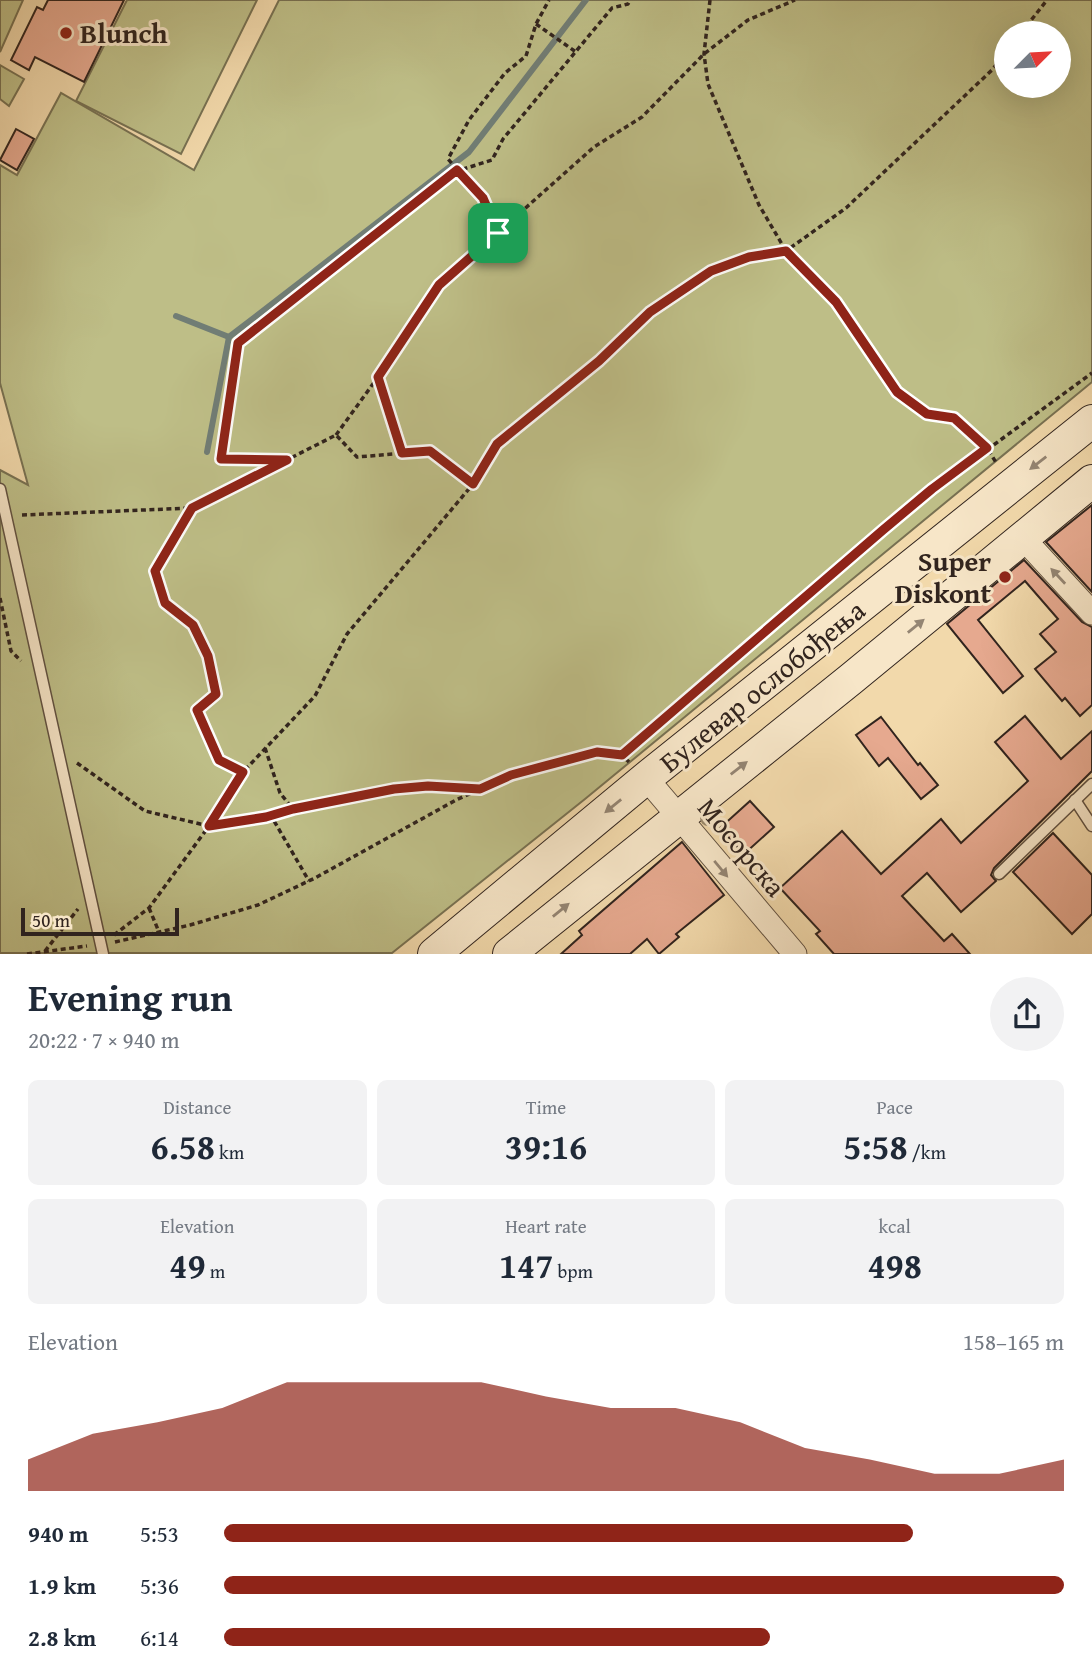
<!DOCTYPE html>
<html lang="en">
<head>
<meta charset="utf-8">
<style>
  :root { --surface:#fff; --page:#f2f2f3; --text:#1f2937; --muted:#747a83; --accent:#8f2418 }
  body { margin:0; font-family:"Gentium Book Plus",serif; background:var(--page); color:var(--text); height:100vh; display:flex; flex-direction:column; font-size:26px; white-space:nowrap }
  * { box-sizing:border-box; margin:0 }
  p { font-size:23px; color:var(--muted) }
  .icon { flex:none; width:38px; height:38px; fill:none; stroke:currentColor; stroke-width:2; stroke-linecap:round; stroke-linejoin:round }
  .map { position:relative; height:954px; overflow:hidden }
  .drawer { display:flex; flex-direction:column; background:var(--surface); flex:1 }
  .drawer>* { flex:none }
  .needle { width:46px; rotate:66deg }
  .fabs { position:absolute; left:994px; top:21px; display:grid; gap:14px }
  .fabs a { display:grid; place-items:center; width:77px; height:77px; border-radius:50%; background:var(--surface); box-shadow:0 7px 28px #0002; font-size:35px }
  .scale { position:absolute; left:21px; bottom:18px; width:158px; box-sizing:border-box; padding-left:7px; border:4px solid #31241e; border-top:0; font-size:19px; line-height:24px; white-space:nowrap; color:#31241e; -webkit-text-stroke:5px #f7e6c8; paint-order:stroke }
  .pin { position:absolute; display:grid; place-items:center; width:60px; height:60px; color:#fff; margin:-30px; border-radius:14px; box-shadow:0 4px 10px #0006 }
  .round { display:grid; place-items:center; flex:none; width:74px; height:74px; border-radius:37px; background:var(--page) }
  .head { display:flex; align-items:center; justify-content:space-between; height:119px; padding:0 28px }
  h1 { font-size:38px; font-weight:600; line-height:52px }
  .figures { display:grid; grid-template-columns:repeat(3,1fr); gap:10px; height:119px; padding:7px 28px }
  .figures div { display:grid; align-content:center; border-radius:10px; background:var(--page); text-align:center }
  .figures b { font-size:35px; font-weight:600 }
  .figures small { font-size:19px; font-weight:400 }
  .figures p { font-size:19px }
  .chart { height:196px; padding:14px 28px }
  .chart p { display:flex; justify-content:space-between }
  .chart svg { width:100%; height:126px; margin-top:7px; fill:var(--accent); opacity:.7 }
  ul { padding:0 28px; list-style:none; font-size:23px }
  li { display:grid; grid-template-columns:112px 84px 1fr; align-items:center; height:52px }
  li i { height:18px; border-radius:9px; background:var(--accent) }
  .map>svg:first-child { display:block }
  .green { fill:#bebe87; stroke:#787152; stroke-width:2; fill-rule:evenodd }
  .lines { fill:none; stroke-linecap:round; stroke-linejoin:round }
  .stream { stroke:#717d75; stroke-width:6 }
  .building { fill:#e6a98f; stroke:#31241e; stroke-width:2 }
  .lane-casing { stroke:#615141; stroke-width:13 }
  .street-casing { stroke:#615141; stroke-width:25 }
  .secondary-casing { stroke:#31241e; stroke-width:34 }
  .path { stroke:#31241e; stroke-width:3.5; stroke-dasharray:5 3.5; stroke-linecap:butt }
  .lane { stroke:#f7e6c8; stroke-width:10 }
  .street { stroke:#f7e6c8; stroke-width:23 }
  .secondary { stroke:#f7e6c8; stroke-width:32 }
  .tree { fill:#9b8a6c }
  .oneway { fill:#948573 }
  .route-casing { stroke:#fff; stroke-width:14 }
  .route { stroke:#8f2418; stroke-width:9 }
  .poi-dot { fill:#8f2418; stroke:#f7e6c8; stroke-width:2.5 }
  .labels { text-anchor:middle; stroke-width:6; stroke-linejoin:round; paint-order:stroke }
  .poi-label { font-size:28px; font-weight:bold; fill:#31241e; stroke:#f7e6c8; text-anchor:start }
  .street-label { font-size:28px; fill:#31241e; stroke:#f7e6c8 }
</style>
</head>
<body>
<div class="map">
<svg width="1092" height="954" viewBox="0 0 1092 954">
  <rect width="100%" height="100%" fill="#f2d9ab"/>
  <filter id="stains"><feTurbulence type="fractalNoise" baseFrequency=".00286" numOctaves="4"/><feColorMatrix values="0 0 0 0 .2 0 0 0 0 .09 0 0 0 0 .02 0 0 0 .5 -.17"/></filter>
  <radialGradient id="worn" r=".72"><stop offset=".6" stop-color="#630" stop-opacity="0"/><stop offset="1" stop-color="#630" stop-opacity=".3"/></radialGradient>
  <g class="green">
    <polygon points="0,0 23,0 0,52"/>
    <polygon points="127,0 257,0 181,154 76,101"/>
    <path d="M279,0H1092V382L585,799L392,953H0V470L28,485L0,383V165L17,175L61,93L194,170ZM1006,33H1059V86H1006Z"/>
    <polygon points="0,65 24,79 9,106 0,99"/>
  </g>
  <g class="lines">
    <g class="stream">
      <polyline points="176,316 229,337"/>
      <polyline points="207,452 229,337 469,152 586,0"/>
    </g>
  </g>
  <g class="building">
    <polygon points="48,0 124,0 84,82 35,57 29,70 11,60 37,7 43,10"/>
    <polygon points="16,129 34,139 17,170 0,160"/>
    <polygon points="1092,505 1092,592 1046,542"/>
    <polygon points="1024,560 1082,622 1092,627 1092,705 1080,716 1065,698 1062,701 1035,669 1056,652 1040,634 1058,619 1025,581 978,620 1023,676 1003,693 947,624"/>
    <polygon points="1025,716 1061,759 1092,731 1092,771 994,868 991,875 996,881 961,912 927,873 902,896 944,941 952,934 970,954 834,954 816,934 820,931 780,888 842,831 881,874 941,819 961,843 1028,781 995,742"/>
    <polygon points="881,717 918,765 920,763 938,785 921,799 888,758 879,766 856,735"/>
    <polygon points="750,801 774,827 744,854 720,828"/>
    <polygon points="1053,833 1092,875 1092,914 1072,934 1013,872"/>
    <polygon points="682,842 724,895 676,934 679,937 659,954 647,939 630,954 561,954 582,935 579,931"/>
  </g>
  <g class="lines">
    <g class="lane-casing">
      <g id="lane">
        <polyline points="0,489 103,954"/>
        <polyline points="1075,800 1092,826"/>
        <polyline points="999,874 1092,784"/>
      </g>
    </g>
    <g class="street-casing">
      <g id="street">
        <polyline points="1023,538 1092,613"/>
        <polyline points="646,778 795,954"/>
      </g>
    </g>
    <g class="secondary-casing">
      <g id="secondary">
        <polyline points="434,954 646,778 1092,421"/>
        <polyline points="509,954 851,679 1092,481"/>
      </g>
    </g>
    <g class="path">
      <polyline points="710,0 704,54 708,84 759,205 786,251 836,302 897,392 927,414 954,418 987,448 997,464"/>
      <polyline points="536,24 576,52"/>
      <polyline points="1021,33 1047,0"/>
      <polyline points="498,233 483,198 448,159 469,120 505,73 526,56 536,24 549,0"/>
      <polyline points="378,378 402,453"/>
      <polyline points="336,435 378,377 439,285 594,147 642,117 704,54 748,20 795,0"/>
      <polyline points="287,460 221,459 238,343 457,171 492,160 503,139 612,8 628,4 630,0"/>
      <polyline points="22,515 192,508"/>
      <polyline points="0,598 11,651 21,661"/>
      <polyline points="265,748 280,793 293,809"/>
      <polyline points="622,755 932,490 1092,373"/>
      <polyline points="77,763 145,811 209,826 266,817 293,809 394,789 428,786 478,789"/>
      <polyline points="243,772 219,760 197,710 216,694 208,656 193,625 165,603 155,571 192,508 336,435 357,457 430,451 473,484"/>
      <polyline points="270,814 309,881"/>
      <polyline points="149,908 159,932"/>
      <polyline points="114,935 149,908 209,826 243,772 315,696 347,634 473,484 497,444 599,361 650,312 711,271 749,257 786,251 846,208 992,70 1006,53"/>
      <polyline points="115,942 190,925 258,905 315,878 456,800 511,775 597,752 622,755 629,762"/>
      <polyline points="45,951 78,909"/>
      <polyline points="27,954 87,946"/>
    </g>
    <use href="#lane" class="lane"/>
    <use href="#street" class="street"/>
    <use href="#secondary" class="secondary"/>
  </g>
  <circle class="tree" cx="708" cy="818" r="8"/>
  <defs><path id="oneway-solid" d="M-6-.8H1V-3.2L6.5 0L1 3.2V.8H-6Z" transform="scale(1.75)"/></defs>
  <g class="oneway">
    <use href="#oneway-solid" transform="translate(1038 463) rotate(142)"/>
    <use href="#oneway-solid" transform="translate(1058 576) rotate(-133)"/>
    <use href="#oneway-solid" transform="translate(916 626) rotate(-39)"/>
    <use href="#oneway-solid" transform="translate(739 768) rotate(-38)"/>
    <use href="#oneway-solid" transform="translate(613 806) rotate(141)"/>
    <use href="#oneway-solid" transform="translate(721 869) rotate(50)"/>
    <use href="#oneway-solid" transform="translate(561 910) rotate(-39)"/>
  </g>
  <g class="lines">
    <g class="route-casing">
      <polygon id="route" points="457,170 483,198 498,233 439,285 378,377 402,453 430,451 473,484 497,444 599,361 650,312 711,271 749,257 786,251 836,302 897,392 927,414 954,418 987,448 932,489 883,530 622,755 597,752 511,775 480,789 428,786 394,789 293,809 266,817 209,826 243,772 219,760 197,710 216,694 208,656 193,625 165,603 155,571 192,508 287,460 221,459 238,343"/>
    </g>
    <use href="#route" class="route"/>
  </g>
  <g class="poi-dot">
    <circle cx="66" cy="33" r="7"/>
    <circle cx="1005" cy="577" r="7"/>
  </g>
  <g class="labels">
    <g class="poi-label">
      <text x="80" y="43">Blunch</text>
      <text x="991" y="571" text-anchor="end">Super<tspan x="991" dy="32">Diskont</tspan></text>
    </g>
    <g class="street-label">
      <text transform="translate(762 686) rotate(-39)" y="10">Булевар ослобођења</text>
      <text transform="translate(742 847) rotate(50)" y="10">Мосорска</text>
    </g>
  </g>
  <rect width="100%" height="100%" filter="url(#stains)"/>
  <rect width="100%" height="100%" fill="url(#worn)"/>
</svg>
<div class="fabs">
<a><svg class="needle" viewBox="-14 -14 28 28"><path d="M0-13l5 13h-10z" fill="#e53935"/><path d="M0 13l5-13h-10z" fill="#747a83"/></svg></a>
</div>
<div class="scale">50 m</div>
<div class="pin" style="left:498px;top:233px;background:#1e9e55"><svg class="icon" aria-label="arrive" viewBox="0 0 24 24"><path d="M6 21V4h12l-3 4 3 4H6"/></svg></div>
</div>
<section class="drawer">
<div class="head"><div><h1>Evening run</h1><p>20:22 · 7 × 940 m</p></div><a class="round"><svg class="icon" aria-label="share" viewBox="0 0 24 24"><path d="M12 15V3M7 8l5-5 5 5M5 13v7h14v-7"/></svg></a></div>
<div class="figures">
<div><p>Distance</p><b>6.58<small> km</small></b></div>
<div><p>Time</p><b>39:16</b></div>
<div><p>Pace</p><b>5:58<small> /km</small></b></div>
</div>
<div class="figures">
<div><p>Elevation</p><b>49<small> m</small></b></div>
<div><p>Heart rate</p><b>147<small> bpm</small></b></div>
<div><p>kcal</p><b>498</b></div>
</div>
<div class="chart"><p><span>Elevation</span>158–165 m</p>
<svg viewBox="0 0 160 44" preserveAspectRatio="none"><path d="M0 44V33L10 24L20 20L30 15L40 6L50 6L60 6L70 6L80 11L90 15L100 15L110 20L120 29L130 33L140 38L150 38L160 33V44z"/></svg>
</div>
<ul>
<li><b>940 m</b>5:53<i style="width:82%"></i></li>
<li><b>1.9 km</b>5:36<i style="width:100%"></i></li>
<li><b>2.8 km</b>6:14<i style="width:65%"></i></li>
</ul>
</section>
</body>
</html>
